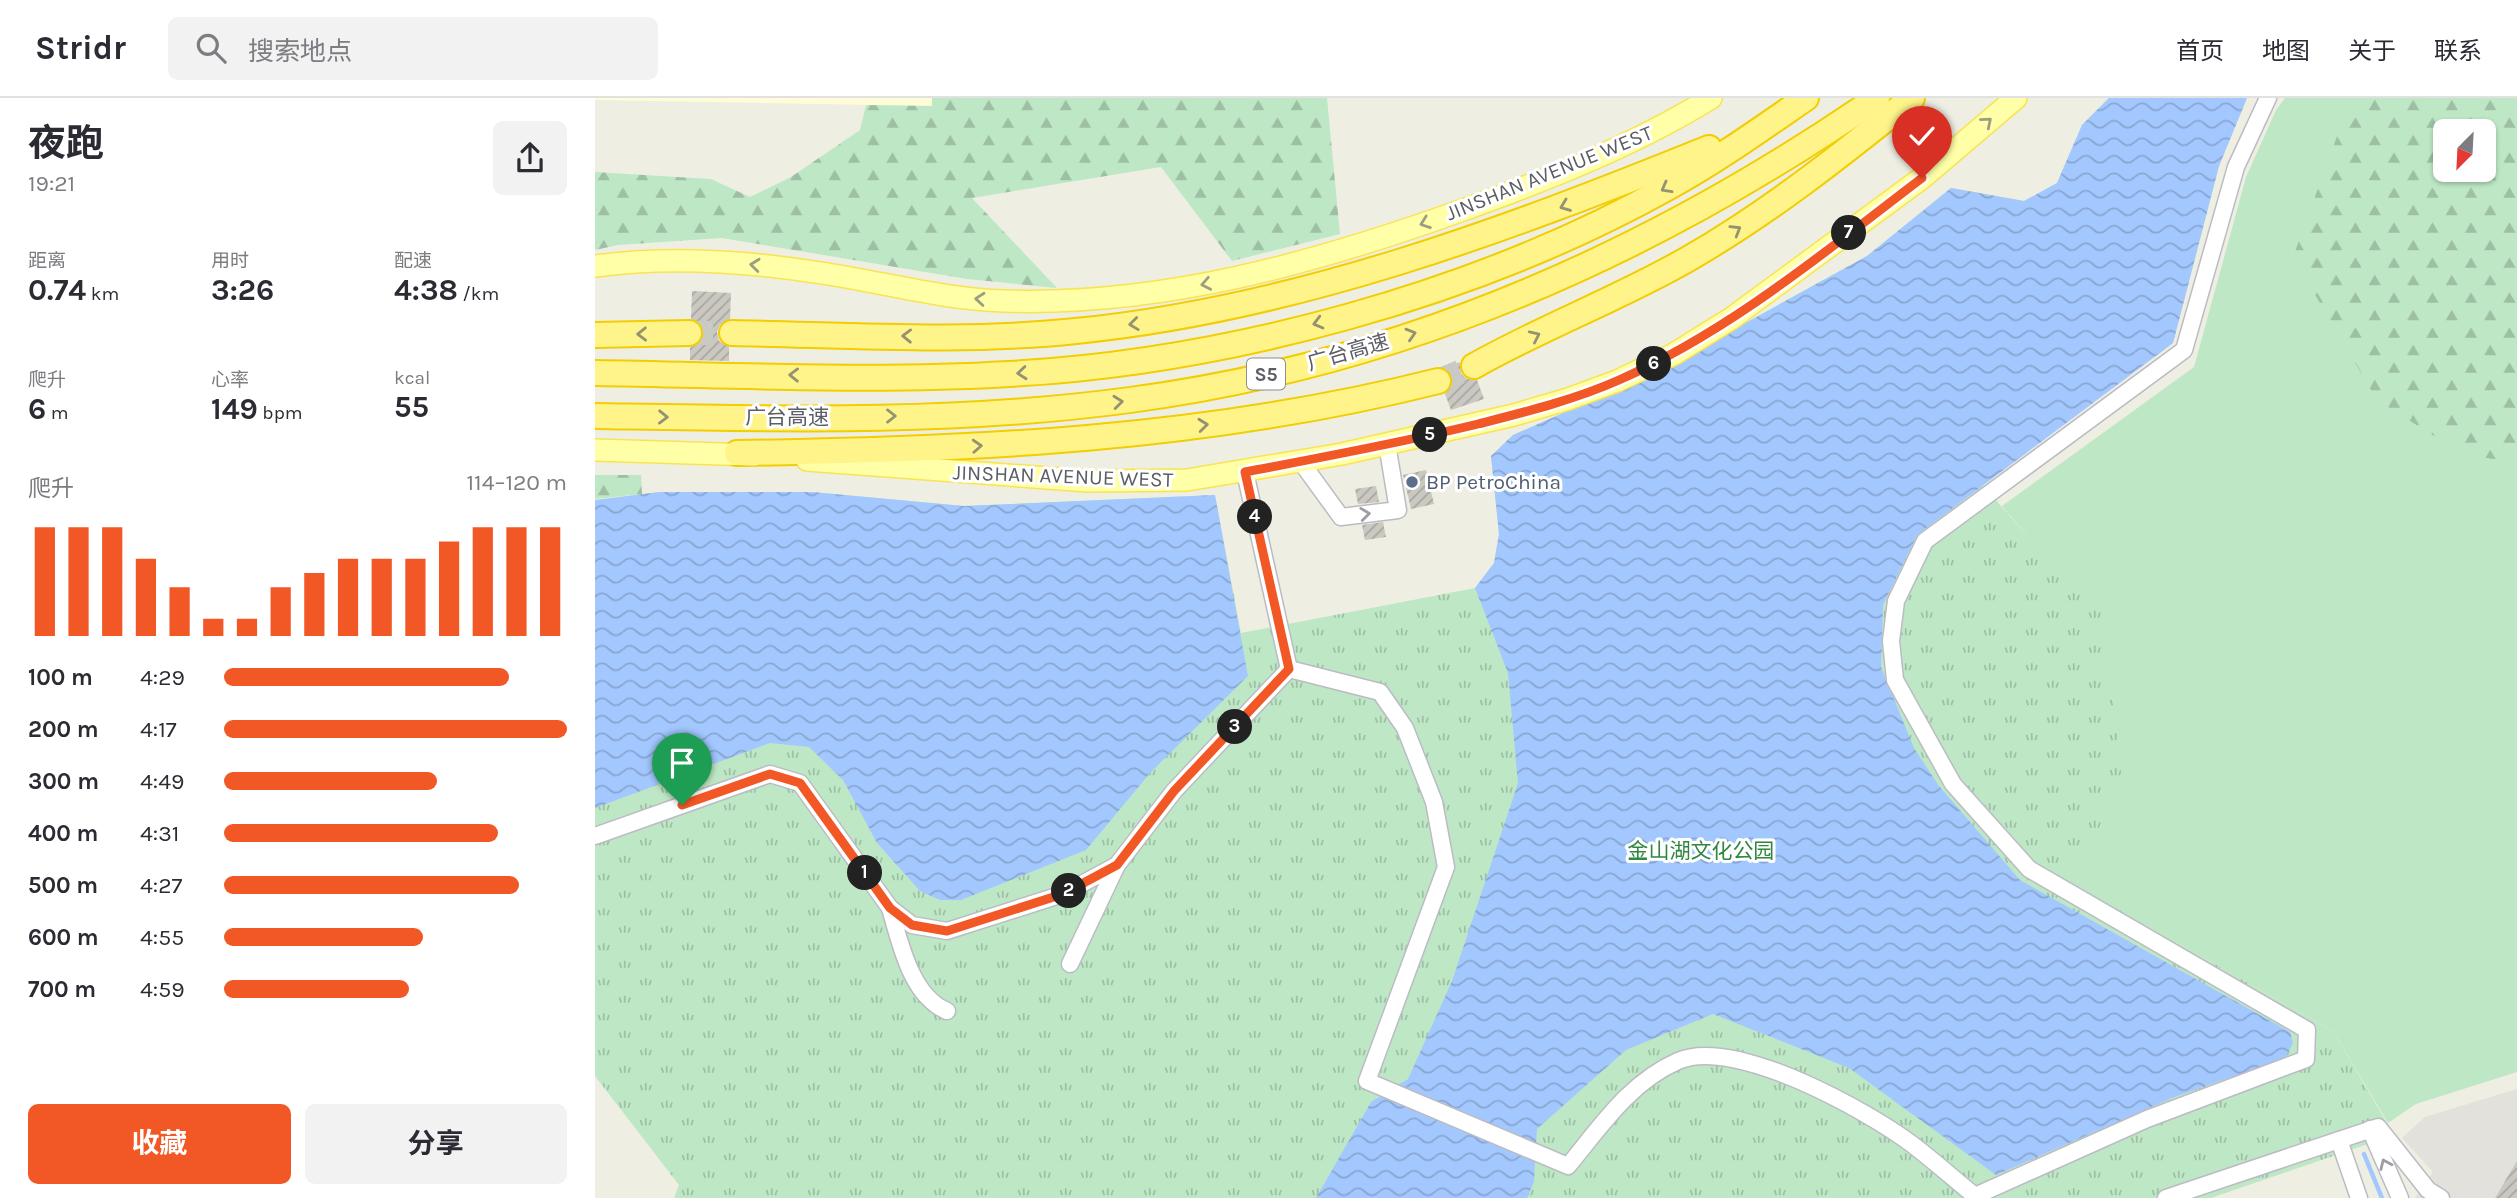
<!DOCTYPE html>
<html lang="zh">
<head>
<meta charset="utf-8">
<style>
  :root { --surface:#fff; --page:#f2f2f3; --text:#2b2b33; --muted:#7c7c81; --line:#e1e1e2; --accent:#f25726 }
  body { margin:0; font-family:Karla,"Noto Sans SC",sans-serif; background:var(--page); color:var(--text); height:100vh; display:flex; flex-direction:column; font-size:26px; white-space:nowrap }
  * { box-sizing:border-box; margin:0 }
  p { font-size:23px; color:var(--muted) }
  .icon { flex:none; width:38px; height:38px; fill:none; stroke:currentColor; stroke-width:2; stroke-linecap:round; stroke-linejoin:round }
  .map { position:relative; flex:1; overflow:hidden }
  .sheet { display:flex; flex-direction:column; background:var(--surface); width:595px }
  .sheet>* { flex:none }
  .needle { width:46px; rotate:204deg }
  .buttons { position:absolute; left:1838px; top:21px; display:grid; gap:14px }
  .buttons a { display:grid; place-items:center; width:63px; height:63px; border-radius:10px; background:var(--surface); box-shadow:0 2px 5px #0004; font-size:35px }
  .pin { position:absolute; display:grid; place-items:center; width:60px; height:60px; color:#fff; margin:-72px -30px; border-radius:50% 50% 50% 0; rotate:-45deg; box-shadow:0 0 7px #0007 }
  .pin .icon { rotate:45deg }
  .km { position:absolute; width:35px; height:35px; margin:-18px; border-radius:50%; background:#222; color:#fff; font-size:19px; line-height:35px; text-align:center }
  .round { display:grid; place-items:center; flex:none; width:74px; height:74px; border-radius:10px; background:var(--page) }
  .head { display:flex; align-items:center; justify-content:space-between; height:119px; padding:0 28px }
  h1 { font-size:38px; font-weight:700; line-height:52px }
  .figures { display:grid; grid-template-columns:repeat(3,1fr); gap:10px; height:119px; padding:7px 28px }
  .figures div { display:grid; align-content:center }
  .figures b { font-size:30px; font-weight:700 }
  .figures small { font-size:19px; font-weight:400 }
  .figures p { font-size:19px }
  .chart { height:196px; padding:14px 28px }
  .chart p { display:flex; justify-content:space-between }
  .chart svg { width:100%; height:126px; margin-top:7px; stroke:var(--accent); stroke-width:6 }
  .button { display:flex; gap:14px; margin-top:auto; padding:14px 28px }
  .button a { flex:1; height:80px; border-radius:10px; background:var(--accent); color:#fff; font-size:28px; font-weight:700; line-height:80px; text-align:center }
  .button a+a { background:var(--page); color:var(--text) }
  ul { padding:0 28px; list-style:none; font-size:23px }
  li { display:grid; grid-template-columns:112px 84px 1fr; align-items:center; height:52px }
  li i { height:18px; border-radius:9px; background:var(--accent) }
  header { display:flex; align-items:center; gap:42px; box-sizing:border-box; height:98px; padding:0 35px; background:var(--surface); border-bottom:2px solid var(--line) }
  header strong { font-size:33px }
  nav { display:flex; gap:38px; margin-inline-start:auto; font-size:24px }
  .search { width:490px; height:63px; background:var(--page); display:flex; align-items:center; gap:18px; box-sizing:border-box; padding:0 24px; border-radius:10px; color:var(--muted); font-size:26px }
  main { display:flex; flex:1; min-height:0 }
  .map>svg:first-child { display:block }
  .commercial { fill:#fffcd8 }
  .industrial { fill:#e2e1db }
  .grass { fill:#bee8c5; fill-rule:evenodd }
  .forest { fill:url(#forest-firs); fill-rule:evenodd }
  .park { fill:url(#park-tufts) }
  .water { fill:url(#water-waves) }
  .lines { fill:none; stroke-linecap:round; stroke-linejoin:round }
  .stream { stroke:#a3c8ff; stroke-width:4.5 }
  .building { fill:url(#building-hatch) }
  .highway-tunnel { stroke:#cacac4; stroke-width:24; stroke-dasharray:24 12; stroke-linecap:butt }
  .minor-casing { stroke:#bbbcc3; stroke-width:19 }
  .major-casing { stroke:#f8e453; stroke-width:24 }
  .highway-casing { stroke:#f2cd00; stroke-width:28 }
  .minor { stroke:#fff; stroke-width:16 }
  .major { stroke:#ffffa8; stroke-width:21 }
  .highway { stroke:#fff48a; stroke-width:24 }
  .oneway { stroke:#9d9e80 }
  .oneway2 { stroke:#949272 }
  .oneway3 { stroke:#9d9ea3 }
  .route-casing { stroke:#fff; stroke-width:14 }
  .route { stroke:#f25726; stroke-width:9 }
  .service-dot { fill:#5c6f8a; stroke:#fff; stroke-width:2.5 }
  .labels { text-anchor:middle; stroke-width:6; stroke-linejoin:round; paint-order:stroke }
  .shield { fill:#fff; stroke:#8c8e93; stroke-width:2 }
  .shield-label { font-size:19px; font-weight:bold; fill:#5b5e65 }
  .street-label { font-size:21px; fill:#5b5e65; stroke:#fff }
  .service-label { font-size:21px; fill:#4e5e75; stroke:#fff; text-anchor:start }
  .park-label { font-size:21px; fill:#308642; stroke:#fff }
</style>
</head>
<body>
<header>
<strong>Stridr</strong>
<div class="search"><svg class="icon" aria-label="search" viewBox="0 0 24 24"><circle cx="10" cy="10" r="6"/><path d="M15 15l6 6"/></svg>搜索地点</div>
<nav><a>首页</a><a>地图</a><a>关于</a><a>联系</a></nav>
</header>
<main>
<section class="sheet">
<div class="head"><div><h1>夜跑</h1><p>19:21</p></div><a class="round"><svg class="icon" aria-label="share" viewBox="0 0 24 24"><path d="M12 15V3M7 8l5-5 5 5M5 13v7h14v-7"/></svg></a></div>
<div class="figures">
<div><p>距离</p><b>0.74<small> km</small></b></div>
<div><p>用时</p><b>3:26</b></div>
<div><p>配速</p><b>4:38<small> /km</small></b></div>
</div>
<div class="figures">
<div><p>爬升</p><b>6<small> m</small></b></div>
<div><p>心率</p><b>149<small> bpm</small></b></div>
<div><p>kcal</p><b>55</b></div>
</div>
<div class="chart"><p><span>爬升</span>114–120 m</p>
<svg viewBox="0 0 160 44" preserveAspectRatio="none"><path d="M5 44V6M15 44V6M25 44V6M35 44V17M45 44V27M55 44V38M65 44V38M75 44V27M85 44V22M95 44V17M105 44V17M115 44V17M125 44V11M135 44V6M145 44V6M155 44V6"/></svg>
</div>
<ul>
<li><b>100 m</b>4:29<i style="width:83%"></i></li>
<li><b>200 m</b>4:17<i style="width:100%"></i></li>
<li><b>300 m</b>4:49<i style="width:62%"></i></li>
<li><b>400 m</b>4:31<i style="width:80%"></i></li>
<li><b>500 m</b>4:27<i style="width:86%"></i></li>
<li><b>600 m</b>4:55<i style="width:58%"></i></li>
<li><b>700 m</b>4:59<i style="width:54%"></i></li>
</ul>
<div class="button"><a>收藏</a><a>分享</a></div>
</section>
<div class="map">
<svg width="1922" height="1100" viewBox="0 0 1922 1100">
  <defs>
    <pattern id="forest-firs" width="22" height="20" patternUnits="userSpaceOnUse" patternTransform="scale(1.75)"><rect width="22" height="20" fill="#bee8c5"/><path d="M5 1l3.5 6h-7zM16 11l3.5 6h-7z" fill="#9dbfa4"/></pattern>
    <pattern id="park-tufts" width="24" height="20" patternUnits="userSpaceOnUse" patternTransform="scale(1.75)"><rect width="24" height="20" fill="#bee8c5"/><path d="M3 7l-1-3M5 7V3M7 7l1-3M15 17l-1-3M17 17v-4M19 17l1-3" fill="none" stroke="#9dbfa4"/></pattern>
    <pattern id="water-waves" width="16" height="10" patternUnits="userSpaceOnUse" patternTransform="scale(1.75)"><rect width="16" height="10" fill="#a3c8ff"/><path d="M0 5q4-4 8 0t8 0" fill="none" stroke="#88a6d2"/></pattern>
    <pattern id="building-hatch" width="6" height="6" patternUnits="userSpaceOnUse" patternTransform="scale(1.75)"><rect width="6" height="6" fill="#cac8c0"/><path d="M-1 1l2-2M0 6l6-6M5 7l2-2" fill="none" stroke="#a7a6a0"/></pattern>
  </defs>
  <rect width="100%" height="100%" fill="#efeee3"/>
  <polygon class="commercial" points="0,0 337,0 337,8 0,2"/>
  <polygon class="industrial" points="1922,991 1922,1100 1820,1100 1838,1074 1807,1040 1830,1019"/>
  <path class="grass" d="M1690,0H1922V974L1821,1006L1793,1025L1738,933L1451,771L1433,439L1407,408L1599,269L1651,79L1681,12ZM1850,33H1888V72H1850Z"/>
  <g class="forest">
    <polygon points="337,0 732,0 745,136 637,163 566,69 377,100 462,190 372,181 127,140 23,147 0,152 0,74 116,81 155,99 196,79 265,32 271,7 337,8"/>
    <path d="M1756,0H1922V364L1869,357L1782,302L1698,159ZM1850,33H1888V72H1850Z"/>
    <polygon points="0,377 46,377 47,396 0,401"/>
  </g>
  <polygon class="park" points="1514,0 1652,0 1624,68 1578,245 1387,386 1433,439 1509,514 1526,675 1495,752 1452,771 1738,933 1799,1037 1616,1100 79,1100 84,1087 0,978 0,402 65,394 217,394 369,408 620,397 646,535 880,490 899,465 904,436 896,358 918,337 1067,271 1272,158 1356,90 1429,103 1462,85 1487,27"/>
  <g class="water">
    <polygon points="1514,0 1652,0 1624,68 1578,245 1322,437 1288,507 1286,569 1319,650 1344,688 1425,782 1695,934 1698,945 1690,960 1577,1000 1401,1077 1254,970 1118,916 1031,952 942,1031 939,1084 932,1100 721,1100 776,1004 813,981 857,883 923,685 913,575 880,490 899,465 904,436 896,358 918,337 1067,271 1272,158 1356,90 1429,103 1462,85 1487,27"/>
    <polygon points="65,394 217,394 369,408 620,397 653,578 556,674 491,752 366,802 345,802 325,793 282,745 248,682 214,649 175,645 0,710 0,402"/>
  </g>
  <g class="lines">
    <polyline class="stream" points="1769,1056 1787,1100"/>
  </g>
  <g class="building">
    <polygon points="97,193 136,195 135,221 125,227 122,234 124,243 134,249 134,263 95,262 95,250 107,243 109,235 106,227 96,221"/>
    <polygon points="865,264 866,276 872,281 882,282 889,301 856,312 850,296 857,288 858,280 849,270"/>
    <polygon points="831,372 839,406 816,411 808,377"/>
    <polygon points="781,388 784,404 763,406 760,391"/>
    <polygon points="788,424 791,439 770,442 767,427"/>
    <polygon points="1922,1063 1922,1100 1900,1100"/>
  </g>
  <g class="lines">
    <g class="highway-tunnel">
      <polyline points="94,235 137,235"/>
      <polyline points="843,283 879,268"/>
    </g>
    <g class="minor-casing">
      <g id="minor">
        <polyline points="706,364 746,419 803,412 792,346"/>
        <polyline points="650,374 694,571"/>
        <path d="M0,738L175,676L205,685L295,810L317,827L352,833L468,796L522,767L579,693L694,571L785,594L810,630L839,704L851,769L772,983L973,1068C1006,1028 1035,984 1083,963C1139,938 1273,1013 1318,1047C1339,1063 1359,1081 1380,1098L1552,1021L1711,961L1712,932L1434,771L1358,686L1300,582L1296,543L1301,503L1330,443L1589,252L1641,69L1673,0"/>
        <path d="M295,810C305,845 316,898 352,913"/>
        <polyline points="475,866 522,767"/>
        <polyline points="1775,1031 1805,1100"/>
        <polyline points="1744,1042 1764,1100"/>
        <polyline points="1571,1100 1783,1029 1833,1092 1846,1100"/>
      </g>
    </g>
    <g class="major-casing">
      <g id="major">
        <path d="M0,168C75,158 151,163 226,175C287,184 347,201 409,203C568,208 720,165 868,112C954,81 1038,48 1116,0"/>
        <polyline points="0,352 159,357"/>
        <polyline points="212,362 493,383 592,382 747,356 919,317 973,301 1022,283 1079,256 1137,220 1327,80 1421,0"/>
      </g>
    </g>
    <g class="highway-casing">
      <g id="highway">
        <path d="M137,235C251,237 367,245 481,233C701,211 911,132 1114,50"/>
        <polyline points="0,237 94,235"/>
        <path d="M879,268C948,229 1023,201 1093,161C1173,115 1245,58 1317,0"/>
        <path d="M0,275C138,277 277,284 414,276C633,264 880,197 1072,90C1120,64 1166,31 1211,0"/>
        <path d="M0,318C178,321 358,326 535,302C809,266 1056,156 1282,0"/>
        <path d="M142,355C378,352 614,341 843,283"/>
      </g>
    </g>
    <use href="#minor" class="minor"/>
    <use href="#major" class="major"/>
    <use href="#highway" class="highway"/>
  </g>
  <defs><path id="oneway-chevron" d="M-2-3.5L2.5 0L-2 3.5" fill="none" stroke-width="1.6" stroke-linecap="round" stroke-linejoin="round" transform="scale(1.75)"/></defs>
  <g class="oneway">
    <use href="#oneway-chevron" transform="translate(1392 24) rotate(-40)"/>
    <use href="#oneway-chevron" transform="translate(830 125) rotate(160)"/>
    <use href="#oneway-chevron" transform="translate(160 167) rotate(-174)"/>
    <use href="#oneway-chevron" transform="translate(611 186) rotate(169)"/>
    <use href="#oneway-chevron" transform="translate(385 201) rotate(-175)"/>
  </g>
  <g class="oneway2">
    <use href="#oneway-chevron" transform="translate(1071 90) rotate(151)"/>
    <use href="#oneway-chevron" transform="translate(970 108) rotate(159)"/>
    <use href="#oneway-chevron" transform="translate(1141 132) rotate(-31)"/>
    <use href="#oneway-chevron" transform="translate(723 225) rotate(165)"/>
    <use href="#oneway-chevron" transform="translate(539 226) rotate(173)"/>
    <use href="#oneway-chevron" transform="translate(47 236) rotate(179)"/>
    <use href="#oneway-chevron" transform="translate(816 236) rotate(-17)"/>
    <use href="#oneway-chevron" transform="translate(312 238) rotate(-179)"/>
    <use href="#oneway-chevron" transform="translate(940 238) rotate(-25)"/>
    <use href="#oneway-chevron" transform="translate(427 275) rotate(175)"/>
    <use href="#oneway-chevron" transform="translate(199 277) rotate(-179)"/>
    <use href="#oneway-chevron" transform="translate(523 304) rotate(-6)"/>
    <use href="#oneway-chevron" transform="translate(296 318)"/>
    <use href="#oneway-chevron" transform="translate(68 319) rotate(1)"/>
    <use href="#oneway-chevron" transform="translate(608 327) rotate(-6)"/>
    <use href="#oneway-chevron" transform="translate(382 348) rotate(-3)"/>
  </g>
  <g class="oneway3">
    <use href="#oneway-chevron" transform="translate(770 416) rotate(-7)"/>
    <use href="#oneway-chevron" transform="translate(1790 1066) rotate(-114)"/>
  </g>
  <g class="lines">
    <g class="route-casing">
      <path id="route" d="M87,707L175,676L205,685L295,810L317,827L352,833L468,796L522,767L579,693L694,571L650,374C728,359 805,345 883,326C930,314 979,302 1024,282C1135,233 1231,153 1327,80"/>
    </g>
    <use href="#route" class="route"/>
  </g>
  <circle class="service-dot" cx="817" cy="384" r="7"/>
  <g class="labels">
    <rect class="shield" x="652" y="260.5" width="38" height="31" rx="5"/>
    <g class="shield-label">
      <text x="671" y="283">S5</text>
    </g>
    <g class="street-label">
      <text transform="translate(954 75) rotate(-22)" y="7">JINSHAN AVENUE WEST</text>
      <text transform="translate(753 254) rotate(-16)" y="7">广台高速</text>
      <text x="192" y="326">广台高速</text>
      <text transform="translate(468 378) rotate(2)" y="7">JINSHAN AVENUE WEST</text>
    </g>
    <g class="service-label">
      <text x="831" y="391">BP PetroChina</text>
    </g>
    <g class="park-label">
      <text x="1106" y="760">金山湖文化公园</text>
    </g>
  </g>
</svg>
<div class="buttons">
<a><svg class="needle" viewBox="-14 -14 28 28"><path d="M0-13l5 13h-10z" fill="#e53935"/><path d="M0 13l5-13h-10z" fill="#7c7c81"/></svg></a>
</div>
<div class="pin" style="left:87px;top:707px;background:#1e9e55"><svg class="icon" aria-label="arrive" viewBox="0 0 24 24"><path d="M6 21V4h12l-3 4 3 4H6"/></svg></div>
<div class="pin" style="left:1327px;top:80px;background:#d93025"><svg class="icon" aria-label="check" viewBox="0 0 24 24"><path d="M5 12l5 5 9-10"/></svg></div>
<b class="km" style="left:270px;top:775px">1</b>
<b class="km" style="left:474px;top:793px">2</b>
<b class="km" style="left:640px;top:629px">3</b>
<b class="km" style="left:660px;top:419px">4</b>
<b class="km" style="left:835px;top:337px">5</b>
<b class="km" style="left:1059px;top:266px">6</b>
<b class="km" style="left:1254px;top:135px">7</b>
</div>
</main>
</body>
</html>
